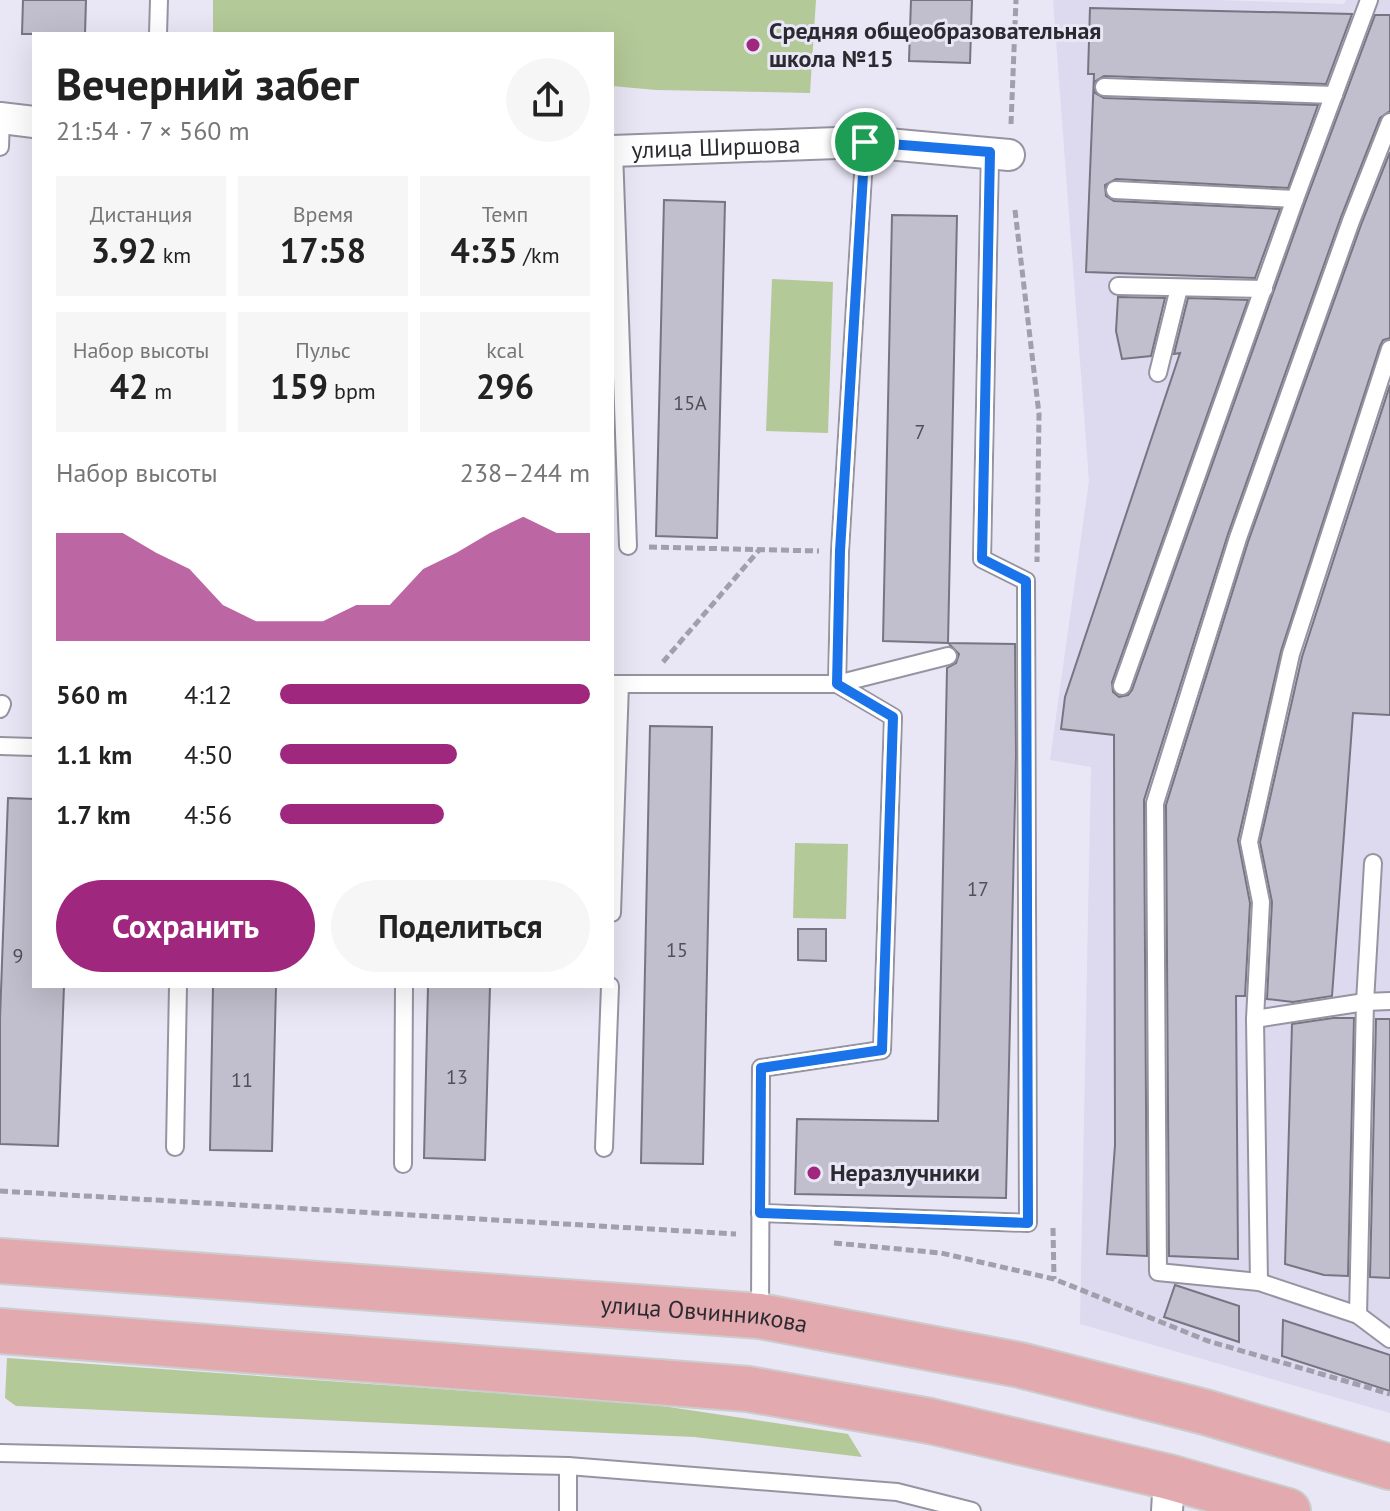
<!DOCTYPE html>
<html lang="ru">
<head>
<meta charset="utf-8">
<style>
  :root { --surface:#fff; --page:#f6f6f6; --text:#222; --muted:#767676; --accent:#a0277e }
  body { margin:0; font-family:"PT Sans",sans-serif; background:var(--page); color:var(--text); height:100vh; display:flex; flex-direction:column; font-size:30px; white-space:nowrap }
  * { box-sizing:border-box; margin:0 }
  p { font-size:26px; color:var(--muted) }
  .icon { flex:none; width:44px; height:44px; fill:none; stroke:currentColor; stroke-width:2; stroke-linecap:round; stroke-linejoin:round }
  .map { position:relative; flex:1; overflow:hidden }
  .panel { position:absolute; left:32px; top:32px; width:582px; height:956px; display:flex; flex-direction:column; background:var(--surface); border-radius:0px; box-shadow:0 8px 32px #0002 }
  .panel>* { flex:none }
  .pin { position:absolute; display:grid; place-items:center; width:68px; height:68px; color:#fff; margin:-34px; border:4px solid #fff; border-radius:50%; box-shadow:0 2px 8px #0007 }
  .round { display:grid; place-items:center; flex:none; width:84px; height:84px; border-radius:42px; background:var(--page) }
  .head { display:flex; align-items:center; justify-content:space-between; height:136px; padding:0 24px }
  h1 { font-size:44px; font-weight:800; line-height:60px }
  .figures { display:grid; grid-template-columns:repeat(3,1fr); gap:12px; height:136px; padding:8px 24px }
  .figures div { display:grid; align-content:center; border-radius:0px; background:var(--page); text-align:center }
  .figures b { font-size:34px; font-weight:800 }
  .figures small { font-size:22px; font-weight:400 }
  .figures p { font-size:22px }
  .chart { height:224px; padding:16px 24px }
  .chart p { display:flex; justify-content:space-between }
  .chart svg { width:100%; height:144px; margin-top:8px; fill:var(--accent); opacity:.7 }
  .button { display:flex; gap:16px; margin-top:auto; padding:16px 24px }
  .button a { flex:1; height:92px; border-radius:48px; background:var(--accent); color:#fff; font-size:32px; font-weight:800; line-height:92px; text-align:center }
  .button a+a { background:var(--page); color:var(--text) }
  ul { padding:0 24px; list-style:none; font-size:26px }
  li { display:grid; grid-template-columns:128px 96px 1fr; align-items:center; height:60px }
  li i { height:20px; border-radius:10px; background:var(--accent) }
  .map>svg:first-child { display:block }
  .built { fill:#ddd9ef }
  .green { fill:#b4c998 }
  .building { fill:#c1becd; stroke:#777582; stroke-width:2 }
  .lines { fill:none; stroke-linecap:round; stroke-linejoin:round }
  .lane-casing { stroke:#9794a2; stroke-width:20 }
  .street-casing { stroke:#9794a2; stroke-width:34 }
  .primary-casing { stroke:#cccccd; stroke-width:48 }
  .path { stroke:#a19fab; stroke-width:5; stroke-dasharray:8 4; stroke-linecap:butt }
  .lane { stroke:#fff; stroke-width:16 }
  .street { stroke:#fff; stroke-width:30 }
  .primary { stroke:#e2a9ae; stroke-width:44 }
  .route-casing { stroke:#fff; stroke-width:16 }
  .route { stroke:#1a73e8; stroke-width:10 }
  .poi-dot { fill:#a0277e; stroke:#e9e6f5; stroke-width:3 }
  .labels { text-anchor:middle; stroke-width:6; stroke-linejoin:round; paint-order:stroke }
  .number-label { font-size:20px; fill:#504f57 }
  .poi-label { font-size:24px; font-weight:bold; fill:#2b2a30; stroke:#e9e6f5; text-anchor:start }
  .street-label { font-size:24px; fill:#2b2a30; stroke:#e9e6f5 }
</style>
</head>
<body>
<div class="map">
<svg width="1390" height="1511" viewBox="0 0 1390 1511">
  <rect width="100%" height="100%" fill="#e9e6f5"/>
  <polygon class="built" points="1053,0 1217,0 1344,4 1346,0 1390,0 1390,1413 1080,1324 1091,767 1050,760 1089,481"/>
  <g class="green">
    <polygon points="213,0 816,0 810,93 656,90 612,86 612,34 213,34"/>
    <polygon points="772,279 833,282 828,433 766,431"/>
    <polygon points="795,843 848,844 846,919 793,918"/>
    <polygon points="7,1358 649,1404 848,1434 862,1457 694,1437 16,1406 5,1398"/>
  </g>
  <g class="building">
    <polygon points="23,0 86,0 85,34 22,34"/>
    <polygon points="911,0 972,0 970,63 909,61"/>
    <polygon points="1090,8 1352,14 1326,84 1104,76 1094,82 1095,93 1104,98 1318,105 1288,188 1116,179 1105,185 1106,196 1114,201 1280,209 1255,278 1086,272 1094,74 1088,74"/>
    <polygon points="1375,15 1390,15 1390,111 1380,118 1341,217 1228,534 1144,800 1147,1256 1107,1254 1115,1145 1114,735 1061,729 1065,697 1180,353 1174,354 1188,298 1248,300 1112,682 1113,692 1119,697 1128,695 1132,690 1305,203"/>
    <polygon points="1390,152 1390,338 1383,340 1380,346 1281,651 1238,840 1250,903 1245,996 1236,996 1238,1259 1169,1256 1166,805 1248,542 1361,225"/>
    <polygon points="664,200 725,202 717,538 656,536"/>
    <polygon points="892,215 957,216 948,643 1015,644 1016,755 1006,1198 795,1194 797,1119 938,1121 947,668 956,663 959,654 948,643 883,641"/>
    <polygon points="1118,297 1165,298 1151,356 1122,359 1116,331"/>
    <polygon points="1390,385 1390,715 1353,713 1332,996 1293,1002 1267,999 1272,902 1260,842 1302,657"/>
    <polygon points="650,726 712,727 703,1164 641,1163"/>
    <polygon points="8,798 34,799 34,986 64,986 58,1146 0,1144 0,1018"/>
    <polygon points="798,929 826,929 826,961 798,960"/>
    <polygon points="213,986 276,986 272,1151 210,1150"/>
    <polygon points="428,986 490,986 485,1160 424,1158"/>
    <polygon points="1333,1018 1354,1018 1348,1276 1324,1275 1285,1264 1292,1024"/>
    <polygon points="1376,1019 1390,1019 1390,1278 1370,1277"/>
    <polygon points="1175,1285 1239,1306 1239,1342 1164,1317"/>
    <polygon points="1283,1320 1390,1355 1390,1391 1282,1356"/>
  </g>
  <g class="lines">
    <g class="lane-casing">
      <g id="lane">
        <polyline points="158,34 159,0"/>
        <polyline points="1104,87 1334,95"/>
        <polyline points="1390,122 1351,221 1238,538 1155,803 1158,1272 1259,1282 1358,1315 1390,1339"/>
        <polyline points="0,147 1,118"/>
        <polyline points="614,151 628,546"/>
        <polyline points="1115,190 1295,199"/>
        <polyline points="1118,286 1264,289"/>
        <polyline points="1158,373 1179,288"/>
        <polyline points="612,684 837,684 948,656"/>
        <polyline points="1122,686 1295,199 1369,0"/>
        <polyline points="0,709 2,704"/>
        <polyline points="0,746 34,747"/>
        <polyline points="612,913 620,684"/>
        <polyline points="1255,1019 1365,1002 1390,1001"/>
        <polyline points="175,1147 178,986"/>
        <polyline points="604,1148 610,986"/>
        <polyline points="403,1164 404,986"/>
        <polyline points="760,1213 1028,1223 1026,581 982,559 990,152"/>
        <polyline points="1259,1282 1255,1019 1261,902 1249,842 1291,654 1390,349"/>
        <polyline points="760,1315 761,1068 882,1050 893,717 837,684 840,551 865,142"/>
        <polyline points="1358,1315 1365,1002 1373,863"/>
        <polyline points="0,1453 568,1466 897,1492 972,1511"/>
        <polyline points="568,1466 568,1511"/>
      </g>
    </g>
    <g class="street-casing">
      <g id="street">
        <polyline points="0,118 34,122"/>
        <path id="s1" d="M612,151L865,142L1009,155"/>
        <polyline points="1167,1511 1169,1477"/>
      </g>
    </g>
    <g class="primary-casing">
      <g id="primary">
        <path id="s2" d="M0,1261L760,1316L1020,1365L1205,1412L1390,1467"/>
        <polyline points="0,1331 748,1389 930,1421 1169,1477 1288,1511"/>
      </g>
    </g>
    <g class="path">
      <polyline points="1011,124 1016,0"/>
      <polyline points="1015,210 1039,414 1037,562"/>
      <polyline points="649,547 819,551"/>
      <polyline points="663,662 760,549"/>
      <polyline points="0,1191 736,1234"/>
      <polyline points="1053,1228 1054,1279"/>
      <polyline points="834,1243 941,1253 1054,1279 1208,1341 1390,1394"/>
    </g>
    <use href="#lane" class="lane"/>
    <use href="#street" class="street"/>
    <use href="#primary" class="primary"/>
  </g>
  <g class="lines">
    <g class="route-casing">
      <polygon id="route" points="865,142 990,152 982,559 1026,581 1028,1223 760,1213 761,1068 882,1050 893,717 837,684 840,551"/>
    </g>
    <use href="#route" class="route"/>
  </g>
  <g class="poi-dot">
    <circle cx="753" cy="45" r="8"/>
    <circle cx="814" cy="1173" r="8"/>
  </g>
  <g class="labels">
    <g class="number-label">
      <text x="690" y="410">15А</text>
      <text x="920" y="439">7</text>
      <text x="978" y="896">17</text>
      <text x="677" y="957">15</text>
      <text x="18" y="963">9</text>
      <text x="457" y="1084">13</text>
      <text x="242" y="1087">11</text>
    </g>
    <g class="poi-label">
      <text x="769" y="39">Средняя общеобразовательная<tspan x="769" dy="28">школа №15</tspan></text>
      <text x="830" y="1181">Неразлучники</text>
    </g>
    <g class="street-label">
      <text dy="8" stroke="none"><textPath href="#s1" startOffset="104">улица Ширшова</textPath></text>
      <text dy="8" stroke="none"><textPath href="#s2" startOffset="706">улица Овчинникова</textPath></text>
    </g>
  </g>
</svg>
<div class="pin" style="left:865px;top:142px;background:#1e9e55"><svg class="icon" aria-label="arrive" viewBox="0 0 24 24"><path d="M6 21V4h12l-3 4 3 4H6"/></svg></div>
<section class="panel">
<div class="head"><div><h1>Вечерний забег</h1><p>21:54 · 7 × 560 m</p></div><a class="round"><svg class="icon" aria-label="share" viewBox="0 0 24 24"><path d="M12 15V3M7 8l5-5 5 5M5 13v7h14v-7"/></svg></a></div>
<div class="figures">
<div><p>Дистанция</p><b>3.92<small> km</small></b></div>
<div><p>Время</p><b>17:58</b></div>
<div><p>Темп</p><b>4:35<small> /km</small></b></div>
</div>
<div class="figures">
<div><p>Набор высоты</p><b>42<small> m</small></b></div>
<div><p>Пульс</p><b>159<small> bpm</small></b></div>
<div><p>kcal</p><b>296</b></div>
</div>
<div class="chart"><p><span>Набор высоты</span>238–244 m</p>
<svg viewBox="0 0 160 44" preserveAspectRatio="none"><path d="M0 44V11L10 11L20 11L30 17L40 22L50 33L60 38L70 38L80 38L90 33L100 33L110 22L120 17L130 11L140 6L150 11L160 11V44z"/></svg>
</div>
<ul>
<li><b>560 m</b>4:12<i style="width:100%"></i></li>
<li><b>1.1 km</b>4:50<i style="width:57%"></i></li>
<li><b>1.7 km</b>4:56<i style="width:53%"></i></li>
</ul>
<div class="button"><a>Сохранить</a><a>Поделиться</a></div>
</section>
</div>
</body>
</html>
